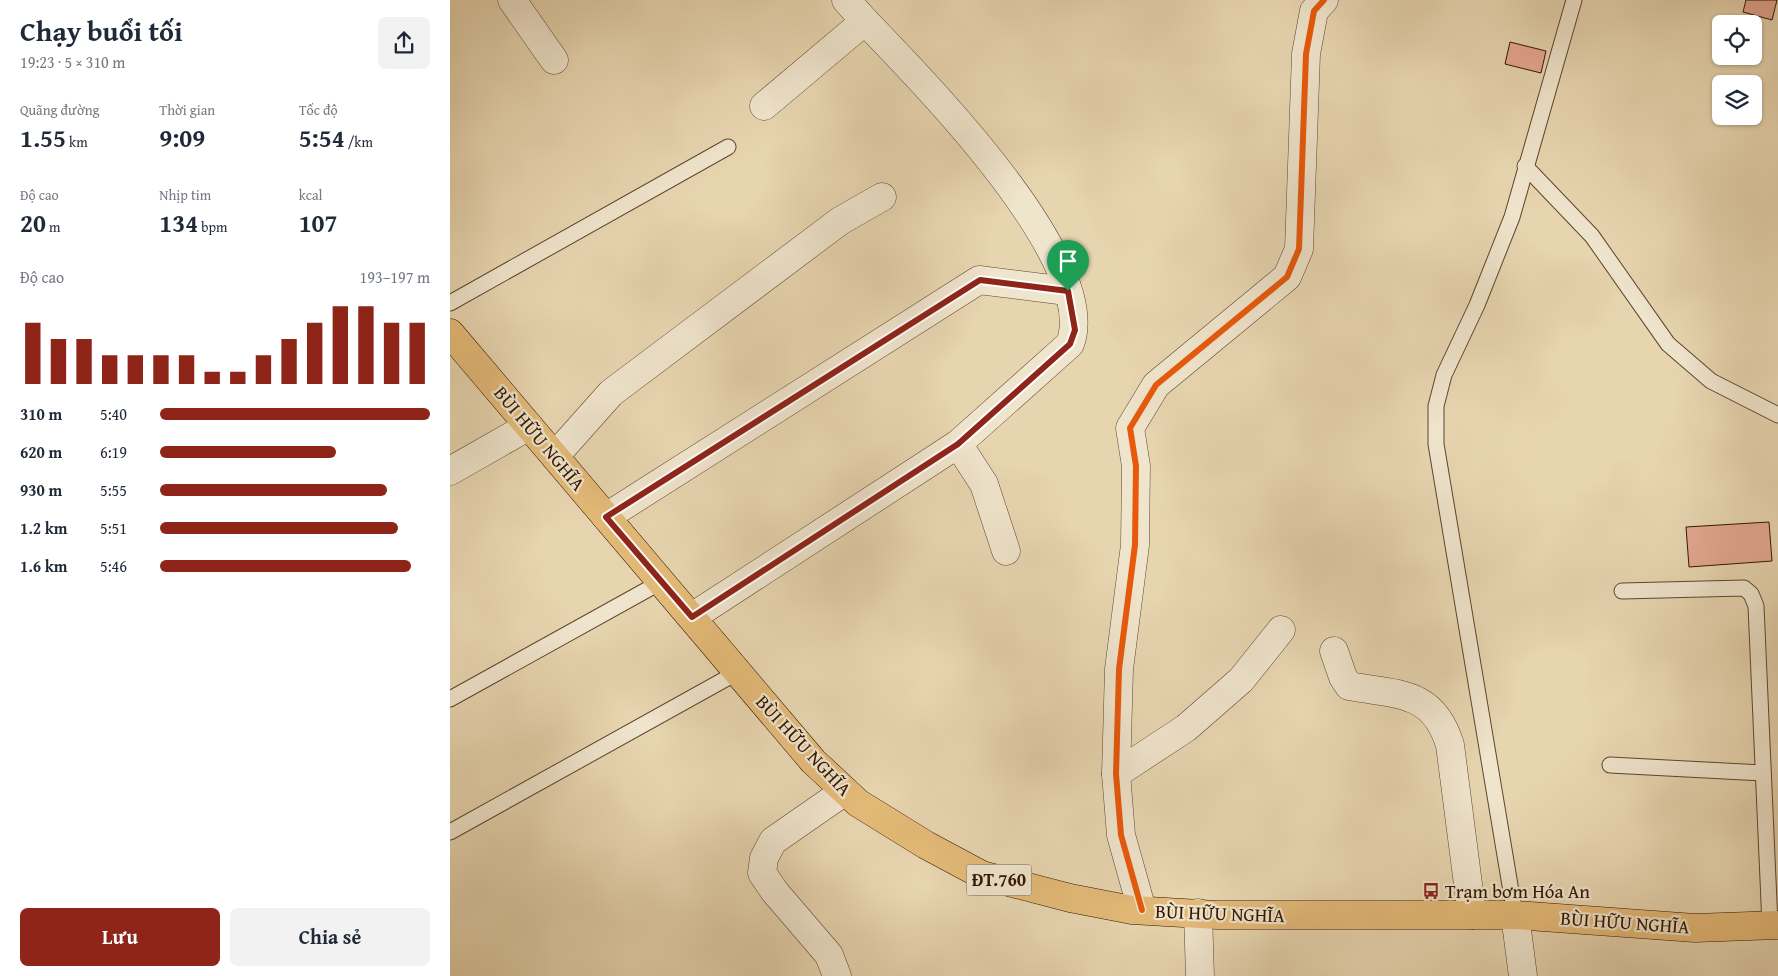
<!DOCTYPE html>
<html lang="vi">
<head>
<meta charset="utf-8">
<style>
  :root { --surface:#fff; --page:#f2f2f3; --text:#1f2937; --muted:#747a83; --accent:#8f2418 }
  body { margin:0; font-family:"Gentium Book Plus",serif; background:var(--page); color:var(--text); height:100vh; display:flex; flex-direction:column; font-size:19px; white-space:nowrap }
  * { box-sizing:border-box; margin:0 }
  p { font-size:16px; color:var(--muted) }
  .icon { flex:none; width:28px; height:28px; fill:none; stroke:currentColor; stroke-width:2; stroke-linecap:round; stroke-linejoin:round }
  .map { position:relative; flex:1; overflow:hidden }
  .details { display:flex; flex-direction:column; background:var(--surface); width:450px }
  .details>* { flex:none }
  .buttons { position:absolute; left:1262px; top:15px; display:grid; gap:10px }
  .buttons a { display:grid; place-items:center; width:50px; height:50px; border-radius:8px; background:var(--surface); box-shadow:0 1px 4px #0004; font-size:25px }
  .pin { position:absolute; display:grid; place-items:center; width:42px; height:42px; color:#fff; margin:-51px -21px; border-radius:50% 50% 50% 0; rotate:-45deg; box-shadow:0 0 5px #0007 }
  .pin .icon { rotate:45deg }
  .round { display:grid; place-items:center; flex:none; width:52px; height:52px; border-radius:8px; background:var(--page) }
  .head { display:flex; align-items:center; justify-content:space-between; height:85px; padding:0 20px }
  h1 { font-size:28px; font-weight:700; line-height:38px }
  .metrics { display:grid; grid-template-columns:repeat(3,1fr); gap:8px; height:85px; padding:5px 20px }
  .metrics div { display:grid; align-content:center }
  .metrics b { font-size:25px; font-weight:700 }
  .metrics small { font-size:14px; font-weight:400 }
  .metrics p { font-size:14px }
  .chart { height:140px; padding:10px 20px }
  .chart p { display:flex; justify-content:space-between }
  .chart svg { width:100%; height:90px; margin-top:5px; stroke:var(--accent); stroke-width:6 }
  .primary-button { display:flex; gap:10px; margin-top:auto; padding:10px 20px }
  .primary-button a { flex:1; height:58px; border-radius:8px; background:var(--accent); color:#fff; font-size:20px; font-weight:700; line-height:58px; text-align:center }
  .primary-button a+a { background:var(--page); color:var(--text) }
  ul { padding:0 20px; list-style:none; font-size:16px }
  li { display:grid; grid-template-columns:80px 60px 1fr; align-items:center; height:38px }
  li i { height:12px; border-radius:6px; background:var(--accent) }
  main { display:flex; flex:1; min-height:0 }
  .map>svg:first-child { display:block }
  .building { fill:#e4a791; stroke:#301500 }
  .lines { fill:none; stroke-linecap:round; stroke-linejoin:round }
  .service-casing { stroke:#5e452c; stroke-width:17 }
  .minor-casing { stroke:#5e452c; stroke-width:29 }
  .primary-casing { stroke:#301500; stroke-width:29 }
  .service { stroke:#efe4cc; stroke-width:15 }
  .minor { stroke:#efe4cc; stroke-width:28 }
  .primary { stroke:#e4ba78; stroke-width:28 }
  .cycleway-casing { stroke:#efe4cc; stroke-width:9 }
  .cycleway { stroke:#e8590c; stroke-width:6 }
  .route-casing { stroke:#fff; stroke-width:10 }
  .route { stroke:#8f2418; stroke-width:6 }
  .labels { text-anchor:middle; stroke-width:4.5; stroke-linejoin:round; paint-order:stroke }
  .shield { fill:#efe4cc; stroke:#69533d; stroke-width:1 }
  .shield-label { font-size:18px; font-weight:bold; fill:#301500 }
  .street-label { font-size:19px; fill:#301500; stroke:#efe4cc }
  .poi-label { font-size:19px; fill:#301500; stroke:#efe4cc; text-anchor:start }
</style>
</head>
<body>
<main>
<section class="details">
<div class="head"><div><h1>Chạy buổi tối</h1><p>19:23 · 5 × 310 m</p></div><a class="round"><svg class="icon" aria-label="share" viewBox="0 0 24 24"><path d="M12 15V3M7 8l5-5 5 5M5 13v7h14v-7"/></svg></a></div>
<div class="metrics">
<div><p>Quãng đường</p><b>1.55<small> km</small></b></div>
<div><p>Thời gian</p><b>9:09</b></div>
<div><p>Tốc độ</p><b>5:54<small> /km</small></b></div>
</div>
<div class="metrics">
<div><p>Độ cao</p><b>20<small> m</small></b></div>
<div><p>Nhịp tim</p><b>134<small> bpm</small></b></div>
<div><p>kcal</p><b>107</b></div>
</div>
<div class="chart"><p><span>Độ cao</span>193–197 m</p>
<svg viewBox="0 0 160 44" preserveAspectRatio="none"><path d="M5 44V14M15 44V22M25 44V22M35 44V30M45 44V30M55 44V30M65 44V30M75 44V38M85 44V38M95 44V30M105 44V22M115 44V14M125 44V6M135 44V6M145 44V14M155 44V14"/></svg>
</div>
<ul>
<li><b>310 m</b>5:40<i style="width:100%"></i></li>
<li><b>620 m</b>6:19<i style="width:65%"></i></li>
<li><b>930 m</b>5:55<i style="width:84%"></i></li>
<li><b>1.2 km</b>5:51<i style="width:88%"></i></li>
<li><b>1.6 km</b>5:46<i style="width:93%"></i></li>
</ul>
<div class="primary-button"><a>Lưu</a><a>Chia sẻ</a></div>
</section>
<div class="map">
<svg width="1328" height="976" viewBox="0 0 1328 976">
  <rect width="100%" height="100%" fill="#e7d5b0"/>
  <filter id="stains"><feTurbulence type="fractalNoise" baseFrequency=".004" numOctaves="4"/><feColorMatrix values="0 0 0 0 .2 0 0 0 0 .09 0 0 0 0 .02 0 0 0 .5 -.17"/></filter>
  <radialGradient id="worn" r=".72"><stop offset=".6" stop-color="#630" stop-opacity="0"/><stop offset="1" stop-color="#630" stop-opacity=".3"/></radialGradient>
  <g class="building">
    <polygon points="1296,0 1327,0 1322,20 1293,12"/>
    <polygon points="1060,42 1096,51 1091,73 1055,64"/>
    <polygon points="1319,522 1322,561 1239,567 1236,527"/>
  </g>
  <g class="lines">
    <g class="service-casing">
      <g id="service">
        <polyline points="1075,166 1142,236 1218,344 1261,381 1328,415"/>
        <polyline points="0,303 278,147"/>
        <polyline points="1172,591 1294,588 1301,594 1306,606 1320,925"/>
        <polyline points="0,699 211,582"/>
        <polyline points="1160,765 1313,773"/>
        <polyline points="0,832 288,672"/>
        <polyline points="1065,915 986,444 986,406 994,375 1027,305 1062,217 1124,0"/>
      </g>
    </g>
    <g class="minor-casing">
      <g id="minor">
        <polyline points="62,0 104,60"/>
        <polyline points="314,106 415,21 396,0"/>
        <polyline points="508,444 534,484 556,551"/>
        <polyline points="105,456 161,393 390,221 432,197"/>
        <polyline points="0,471 79,426"/>
        <polyline points="156,517 529,280 617,291"/>
        <path d="M242,617L508,444L620,344C652,261 470,79 415,21"/>
        <path d="M884,651L893,677L899,686C948,695 983,690 1000,745L1022,915"/>
        <polyline points="666,774 736,728 791,680 831,630"/>
        <polyline points="692,910 671,835 666,774 669,669 685,545 686,466 680,428 706,385 837,277 849,249 856,54 864,11 874,0"/>
        <polyline points="748,913 750,976"/>
        <polyline points="1065,915 1073,976"/>
        <polyline points="387,976 379,955 325,892 312,873 314,858 323,841 395,791"/>
      </g>
    </g>
    <g class="primary-casing">
      <polyline id="primary" points="0,333 363,761 408,803 476,845 532,875 620,898 682,910 767,915 1065,915 1245,928 1328,925"/>
    </g>
    <use href="#service" class="service"/>
    <use href="#minor" class="minor"/>
    <use href="#primary" class="primary"/>
    <g class="cycleway-casing">
      <g id="cycleway">
        <polyline points="242,617 508,444 605,357"/>
        <polyline points="692,910 671,835 666,774 669,669 685,545 686,466 680,428 706,385 837,277 849,249 856,54 864,11 874,0"/>
      </g>
    </g>
    <use href="#cycleway" class="cycleway"/>
  </g>
  <g class="lines">
    <g class="route-casing">
      <polygon id="route" points="530,280 618,291 625,330 620,344 508,444 242,617 156,517"/>
    </g>
    <use href="#route" class="route"/>
  </g>
  <defs>
    <g id="bus-bare" transform="scale(1.35)"><path d="M-5-6H5V4H4V6H2V4H-2V6H-4V4H-5ZM-3.5-4V0h7V-4ZM-3.5 1.2v1.5H-2V1.2ZM2 1.2v1.5H3.5V1.2Z" fill="#8f2418" stroke="#efe4cc" stroke-width="2.5" paint-order="stroke"/></g>
  </defs>
  <g fill-rule="evenodd">
    <use href="#bus-bare" x="981" y="891"/>
  </g>
  <g class="labels">
    <rect class="shield" x="516.5" y="864.5" width="65" height="31" rx="4"/>
    <g class="shield-label">
      <text x="549" y="886">ĐT.760</text>
    </g>
    <g class="street-label">
      <text transform="translate(90 438) rotate(50)" y="7">BÙI HỮU NGHĨA</text>
      <text transform="translate(354 745) rotate(47)" y="7">BÙI HỮU NGHĨA</text>
      <text transform="translate(770 913) rotate(2)" y="7">BÙI HỮU NGHĨA</text>
      <text transform="translate(1175 922) rotate(4)" y="7">BÙI HỮU NGHĨA</text>
    </g>
    <g class="poi-label">
      <text x="995" y="898">Trạm bơm Hóa An</text>
    </g>
  </g>
  <rect width="100%" height="100%" filter="url(#stains)"/>
  <rect width="100%" height="100%" fill="url(#worn)"/>
</svg>
<div class="buttons">
<a><svg class="icon" aria-label="locate" viewBox="0 0 24 24"><circle cx="12" cy="12" r="6"/><path d="M12 2v4M12 18v4M2 12h4M18 12h4"/></svg></a>
<a><svg class="icon" aria-label="layers" viewBox="0 0 24 24"><path d="M12 4l9 5-9 5-9-5zM3 14l9 5 9-5"/></svg></a>
</div>
<div class="pin" style="left:618px;top:291px;background:#1e9e55"><svg class="icon" aria-label="arrive" viewBox="0 0 24 24"><path d="M6 21V4h12l-3 4 3 4H6"/></svg></div>
</div>
</main>
</body>
</html>
